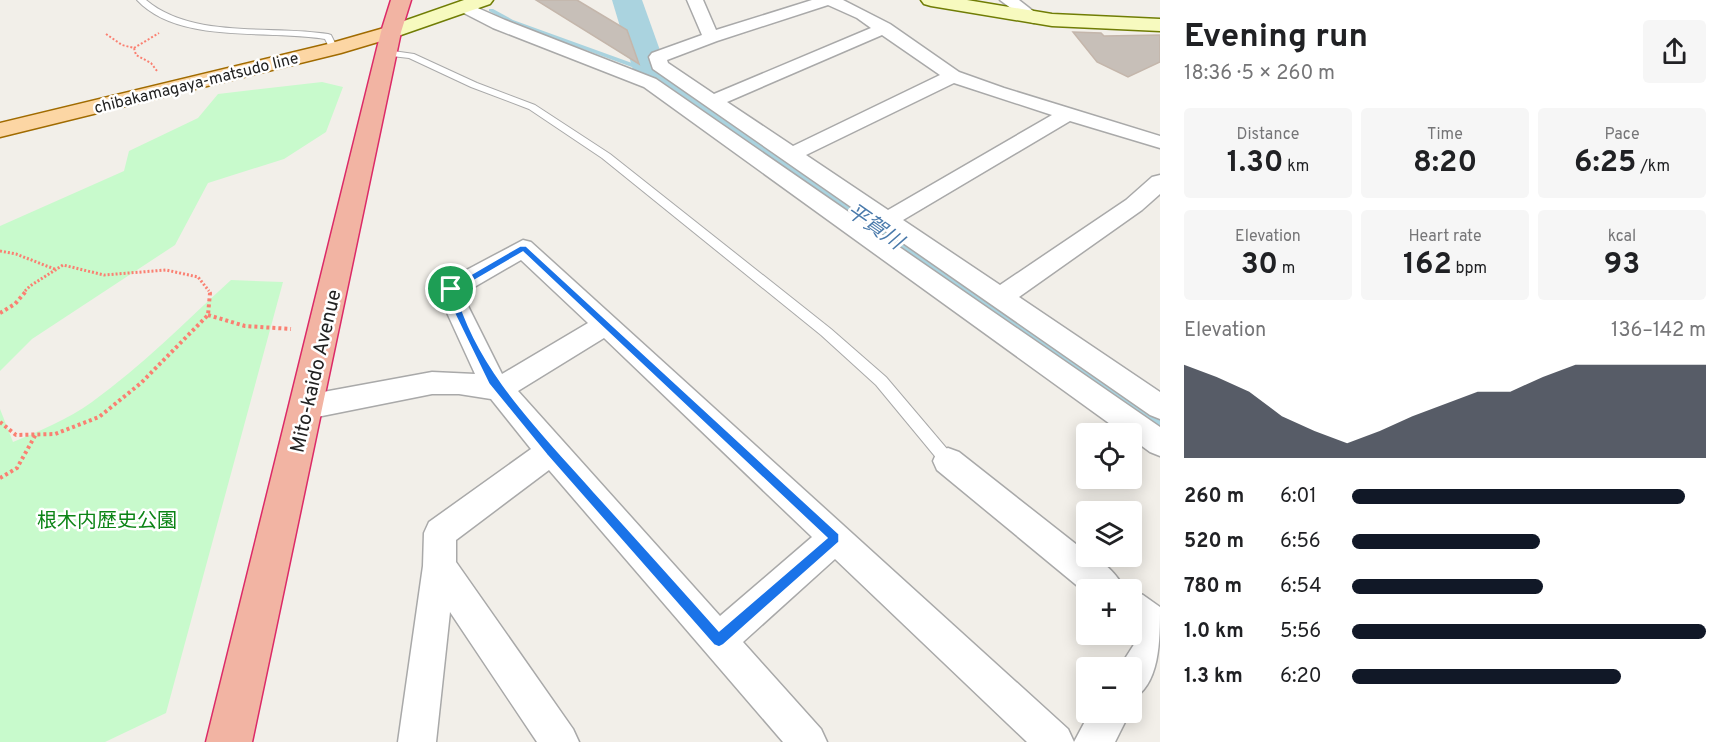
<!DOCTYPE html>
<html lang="en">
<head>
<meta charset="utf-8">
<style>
  :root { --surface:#fff; --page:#f6f6f6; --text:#202124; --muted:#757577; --accent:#111827 }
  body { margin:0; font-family:Overpass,"Noto Sans JP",sans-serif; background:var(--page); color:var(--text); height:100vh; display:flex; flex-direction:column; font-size:22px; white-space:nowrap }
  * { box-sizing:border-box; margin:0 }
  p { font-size:20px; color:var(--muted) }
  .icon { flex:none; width:33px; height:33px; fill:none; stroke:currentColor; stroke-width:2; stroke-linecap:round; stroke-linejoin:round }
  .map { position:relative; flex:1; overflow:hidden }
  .side { display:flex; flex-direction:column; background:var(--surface); width:570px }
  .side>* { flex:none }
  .fabs { position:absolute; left:1076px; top:423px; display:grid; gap:12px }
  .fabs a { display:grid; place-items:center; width:66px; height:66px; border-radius:6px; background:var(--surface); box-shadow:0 3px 15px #0003; font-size:30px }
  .pin { position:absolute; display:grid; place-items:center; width:51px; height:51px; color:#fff; margin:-26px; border:3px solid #fff; border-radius:50%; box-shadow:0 2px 6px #0007 }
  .round { display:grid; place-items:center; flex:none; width:63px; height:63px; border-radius:6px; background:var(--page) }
  .summary { display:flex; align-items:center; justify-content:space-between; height:102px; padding:0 24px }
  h1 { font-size:33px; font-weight:700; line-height:45px }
  .stats { display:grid; grid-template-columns:repeat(3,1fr); gap:9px; height:102px; padding:6px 24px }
  .stats div { display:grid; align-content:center; border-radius:6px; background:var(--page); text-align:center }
  .stats b { font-size:30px; font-weight:700 }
  .stats small { font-size:16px; font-weight:400 }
  .stats p { font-size:16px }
  .chart { height:168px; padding:12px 24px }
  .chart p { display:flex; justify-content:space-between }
  .chart svg { width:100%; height:108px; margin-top:6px; fill:var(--accent); opacity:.7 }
  ul { padding:0 24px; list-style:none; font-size:20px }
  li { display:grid; grid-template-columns:96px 72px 1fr; align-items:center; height:45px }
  li i { height:15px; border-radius:8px; background:var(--accent) }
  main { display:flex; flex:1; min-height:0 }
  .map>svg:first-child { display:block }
  .park { fill:#c8facc }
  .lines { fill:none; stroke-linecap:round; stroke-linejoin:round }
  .stream { fill:#aad3df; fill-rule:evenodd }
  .river { fill:#aad3df; fill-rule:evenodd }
  .building { fill:#c7bfb8; stroke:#c4b6ab; stroke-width:1.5 }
  .service-casing { stroke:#a9a9a9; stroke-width:2 }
  .minor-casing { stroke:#a9a9a9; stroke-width:3 }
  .secondary-casing { stroke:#707d05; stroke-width:3 }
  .primary-casing { stroke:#a06b00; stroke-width:3 }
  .trunk-casing { stroke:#dc2a67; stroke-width:3 }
  .path-far2 { stroke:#fa8072; stroke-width:2; stroke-dasharray:2 2; stroke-linecap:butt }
  .path-far1 { stroke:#fa8072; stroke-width:3; stroke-dasharray:2 2; stroke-linecap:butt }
  .path { stroke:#fa8072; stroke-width:4; stroke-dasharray:3 3; stroke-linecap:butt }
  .service { fill:#fff; fill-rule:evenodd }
  .minor { fill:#fff; fill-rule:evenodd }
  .secondary { fill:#f7fabf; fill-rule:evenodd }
  .primary { fill:#fcd6a4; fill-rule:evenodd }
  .trunk { fill:#f2b4a3; fill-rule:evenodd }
  .route { fill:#1a73e8; stroke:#fff; stroke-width:1.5; fill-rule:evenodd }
  .labels { text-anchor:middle; stroke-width:5; stroke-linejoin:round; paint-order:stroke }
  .far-street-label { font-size:16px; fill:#222; stroke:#fff }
  .street-label { font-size:20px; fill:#222; stroke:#fff }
  .park-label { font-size:20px; fill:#0c8416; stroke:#fff }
  .water-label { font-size:21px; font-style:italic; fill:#4a7aab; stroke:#fff }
</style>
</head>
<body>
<main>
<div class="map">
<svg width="1160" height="742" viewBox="0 0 1160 742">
  <rect width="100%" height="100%" fill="#f2efe9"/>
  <g class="park">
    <polygon points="322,82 343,87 326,132 284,159 208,183 175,245 32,339 0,371 0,226 124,171 129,151 198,118 218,94"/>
    <path d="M231,280L283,282L166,713L105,742H0V409L13,442C40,431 68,419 92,402C142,366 186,321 231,280Z"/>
  </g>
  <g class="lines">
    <polygon class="stream" points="489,9 493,9 513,20 643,67 652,69 1160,419 1160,428 648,72 640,70 509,22 489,11"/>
    <polygon class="river" points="612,0 642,0 667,70 662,77 650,80 638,77 633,70"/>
  </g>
  <g class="building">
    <polygon points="536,0 577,0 627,30 639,64"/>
    <polygon points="1073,32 1101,33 1104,36 1160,35 1160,62 1128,77 1097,62"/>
  </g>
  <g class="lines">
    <g class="service-casing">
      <g id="service">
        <path d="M137,0H146C192,39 270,25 328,34L331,35L338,49L331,51L325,39C268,29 179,45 137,0Z"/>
        <polygon points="386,50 414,54 477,83 535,105 610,154 831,329 886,377 953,456 955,461 953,466 948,468 943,466 876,385 821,335 602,158 529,109 471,87 409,58 383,55 383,51"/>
      </g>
    </g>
    <g class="minor-casing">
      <g id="minor">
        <path d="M687,0H703L716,30L812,0H843L890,24L959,72L1004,88L1160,136V148L1070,121L903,220L1000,285L1126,200L1152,177L1160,175V194L1142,210L1019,297L1160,392V419L1150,415L653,69L649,57L652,53L702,35ZM828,5L857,18L871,28L714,94L668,63L667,60L717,41ZM882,35L940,75L793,146L727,102ZM954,83L1052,115L888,210L806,155Z"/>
        <polygon points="1000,0 1019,0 1042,18 1034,23 1028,21"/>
        <polygon points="464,2 505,20 656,79 1160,427 1160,456 1150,452 1131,438 1131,434 1124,434 644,87 493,28 458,10 456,7 458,4"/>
        <path d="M523,240L531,242L1068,729L1074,742L1090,712H1130L1115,742H1027L835,559L743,642L821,729L827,742H783L549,470L456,540V562L573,729L579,742H537L450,612L436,742H398L423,566L424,533L429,522L531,449L491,399L459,394H432L307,419L297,415L293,407L297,399L307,395L432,372L475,374L443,304L439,289L442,283ZM521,260L588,323L502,374L467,304L464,293ZM604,338L812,537L720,616L518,391Z"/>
        <path d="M948,448L959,452L1086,552V556C1101,556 1119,577 1125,590H1086V593L937,470L933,461L937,452Z"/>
        <path d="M1131,590L1143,595L1160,607C1160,641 1160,685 1131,700V668H1119L1140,635L1131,628Z"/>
      </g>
    </g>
    <g class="secondary-casing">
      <g id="secondary">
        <polygon points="464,0 493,0 490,4 398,36 391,38 384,36 381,32 384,28"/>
        <polygon points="921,0 967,0 1052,14 1160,19 1160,31 1052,26 931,6 924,4"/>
      </g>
    </g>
    <g class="primary-casing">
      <polygon id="primary" points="391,26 398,28 401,32 398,36 341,53 0,137 0,123 328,44"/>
    </g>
    <g class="trunk-casing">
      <polygon id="trunk" points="391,0 411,0 401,32 252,742 206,742 381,32"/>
    </g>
    <g class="path-far2">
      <polyline points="106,34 122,45 134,48 136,55 151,63 157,71"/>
      <polyline points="134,48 159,33"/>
    </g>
    <g class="path-far1">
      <polyline points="0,251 16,254 57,270"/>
      <polyline points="25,291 30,286 63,265 104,275 166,270 198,277 209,291"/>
    </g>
    <g class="path">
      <polyline points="0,313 15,304 27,290"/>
      <polyline points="208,315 245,326 291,329"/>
      <polyline points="0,422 16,435 55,434 99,417 141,383 208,315 210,293 208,290"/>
      <polyline points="0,478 17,468 36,434"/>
    </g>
    <use href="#service" class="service"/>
    <use href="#minor" class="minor"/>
    <use href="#secondary" class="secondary"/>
    <use href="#primary" class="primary"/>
    <use href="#trunk" class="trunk"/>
  </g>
  <path class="route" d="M520,246H526L839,534V542L723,645L719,647L714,645L547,455L489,384L450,304L446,289ZM523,252L827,538L719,631C678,585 636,538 594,492C541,432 477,370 456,291Z"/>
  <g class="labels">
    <g class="far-street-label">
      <text transform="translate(196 82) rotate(-14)" y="6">chibakamagaya-matsudo line</text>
    </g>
    <g class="street-label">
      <text transform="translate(315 371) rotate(-77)" y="7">Mito-kaido Avenue</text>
    </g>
    <g class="park-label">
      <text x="107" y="527">根木内歴史公園</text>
    </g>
    <g class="water-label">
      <text transform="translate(875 226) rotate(35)" y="7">平賀川</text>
    </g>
  </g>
</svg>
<div class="fabs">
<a><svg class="icon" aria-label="locate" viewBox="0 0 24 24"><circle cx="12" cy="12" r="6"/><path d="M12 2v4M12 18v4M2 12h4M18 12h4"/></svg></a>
<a><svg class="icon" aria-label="layers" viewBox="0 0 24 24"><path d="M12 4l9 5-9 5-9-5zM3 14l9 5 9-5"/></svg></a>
<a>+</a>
<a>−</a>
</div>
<div class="pin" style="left:451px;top:289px;background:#1e9e55"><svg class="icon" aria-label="arrive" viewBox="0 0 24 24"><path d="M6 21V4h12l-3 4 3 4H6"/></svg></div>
</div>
<section class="side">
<div class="summary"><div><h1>Evening run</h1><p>18:36 · 5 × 260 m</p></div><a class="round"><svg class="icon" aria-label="share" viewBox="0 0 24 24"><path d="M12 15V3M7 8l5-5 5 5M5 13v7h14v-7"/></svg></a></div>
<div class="stats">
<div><p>Distance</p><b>1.30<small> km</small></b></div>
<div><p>Time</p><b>8:20</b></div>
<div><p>Pace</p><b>6:25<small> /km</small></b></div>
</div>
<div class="stats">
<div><p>Elevation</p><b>30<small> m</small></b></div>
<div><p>Heart rate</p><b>162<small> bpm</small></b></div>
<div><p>kcal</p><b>93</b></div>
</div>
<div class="chart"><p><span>Elevation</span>136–142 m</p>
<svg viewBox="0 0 160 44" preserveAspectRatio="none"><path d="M0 44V6L10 11L20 17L30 27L40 33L50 38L60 33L70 27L80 22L90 17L100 17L110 11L120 6L130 6L140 6L150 6L160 6V44z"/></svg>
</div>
<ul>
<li><b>260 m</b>6:01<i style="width:94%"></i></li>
<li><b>520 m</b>6:56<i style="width:53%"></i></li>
<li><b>780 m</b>6:54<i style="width:54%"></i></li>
<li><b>1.0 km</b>5:56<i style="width:100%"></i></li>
<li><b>1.3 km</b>6:20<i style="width:76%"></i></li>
</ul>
</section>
</main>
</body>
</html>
